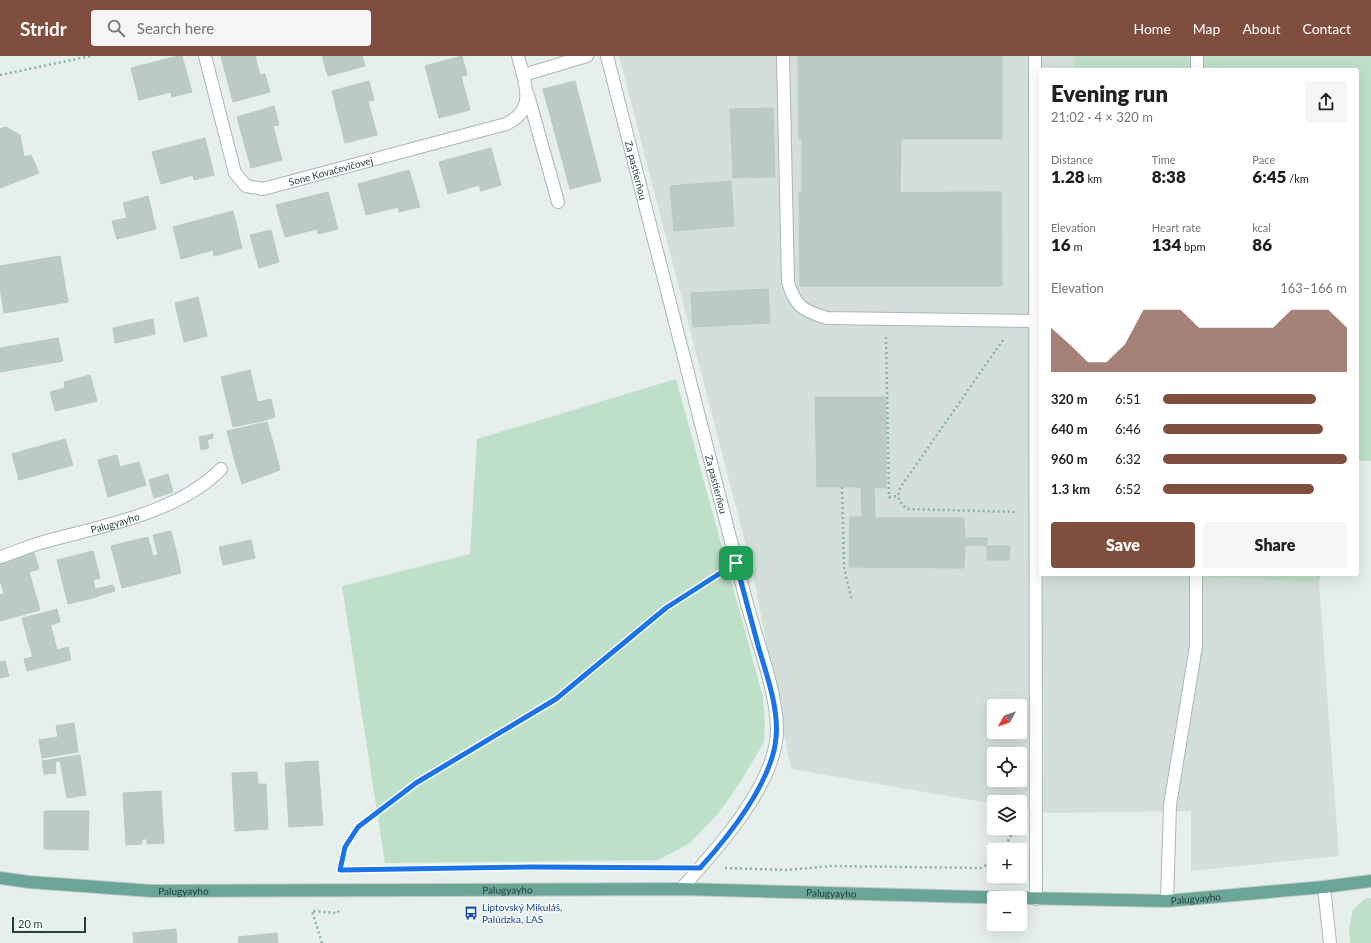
<!DOCTYPE html>
<html lang="en">
<head>
<meta charset="utf-8">
<style>
  :root { --surface:#fff; --page:#f6f6f6; --text:#202124; --muted:#757577; --accent:#7f4e3f }
  body { margin:0; font-family:Lato,sans-serif; background:var(--page); color:var(--text); height:100vh; display:flex; flex-direction:column; font-size:15px; white-space:nowrap }
  * { box-sizing:border-box; margin:0 }
  p { font-size:13px; color:var(--muted) }
  .icon { flex:none; width:22px; height:22px; fill:none; stroke:currentColor; stroke-width:2; stroke-linecap:round; stroke-linejoin:round }
  .map { position:relative; flex:1; overflow:hidden }
  .side { position:absolute; left:1039px; top:12px; width:320px; height:508px; display:flex; flex-direction:column; background:var(--surface); border-radius:4px; box-shadow:0 4px 16px #0002 }
  .side>* { flex:none }
  .needle { width:26px; rotate:230deg }
  .tools { position:absolute; left:987px; top:643px; display:grid; gap:8px }
  .tools a { display:grid; place-items:center; width:40px; height:40px; border-radius:4px; background:var(--surface); box-shadow:0 4px 16px #0002; font-size:20px }
  .scale { position:absolute; left:12px; bottom:10px; width:74px; box-sizing:border-box; padding-left:4px; border:2px solid #24423a; border-top:0; font-size:11px; line-height:14px; white-space:nowrap; color:#24423a; -webkit-text-stroke:3px #f7fbf9; paint-order:stroke }
  .pin { position:absolute; display:grid; place-items:center; width:34px; height:34px; color:#fff; margin:-17px; border-radius:8px; box-shadow:0 2px 6px #0006 }
  .round { display:grid; place-items:center; flex:none; width:42px; height:42px; border-radius:4px; background:var(--page) }
  .overview { display:flex; align-items:center; justify-content:space-between; height:68px; padding:0 12px }
  h1 { font-size:22px; font-weight:800; line-height:30px }
  .figures { display:grid; grid-template-columns:repeat(3,1fr); gap:6px; height:68px; padding:4px 12px }
  .figures div { display:grid; align-content:center }
  .figures b { font-size:17px; font-weight:800 }
  .figures small { font-size:11px; font-weight:400 }
  .figures p { font-size:11px }
  .chart { height:112px; padding:8px 12px }
  .chart p { display:flex; justify-content:space-between }
  .chart svg { width:100%; height:72px; margin-top:4px; fill:var(--accent); opacity:.7 }
  .button { display:flex; gap:8px; margin-top:auto; padding:8px 12px }
  .button a { flex:1; height:46px; border-radius:4px; background:var(--accent); color:#fff; font-size:16px; font-weight:800; line-height:46px; text-align:center }
  .button a+a { background:var(--page); color:var(--text) }
  ul { padding:0 12px; list-style:none; font-size:13px }
  li { display:grid; grid-template-columns:64px 48px 1fr; align-items:center; height:30px }
  li i { height:10px; border-radius:5px; background:var(--accent) }
  header { display:flex; align-items:center; gap:24px; box-sizing:border-box; height:56px; padding:0 20px; background:var(--accent); color:#fff }
  header strong { font-size:19px }
  nav { display:flex; gap:22px; margin-inline-start:auto; font-size:14px }
  .search { width:280px; height:36px; background:var(--page); display:flex; align-items:center; gap:10px; box-sizing:border-box; padding:0 14px; border-radius:4px; color:var(--muted); font-size:15px }
  .map>svg:first-child { display:block }
  .built { fill:#d4dfda; fill-rule:evenodd }
  .green { fill:#bfe0c8 }
  .building { fill:#bbcac4; stroke:#b8c9c2 }
  .lines { fill:none; stroke-linecap:round; stroke-linejoin:round }
  .minor-casing { stroke:#a8b8b2; stroke-width:14 }
  .major-casing { stroke:#c2cac8; stroke-width:14 }
  .path { stroke:#86b3a5; stroke-width:2.5; stroke-dasharray:2 3; stroke-linecap:butt }
  .minor { stroke:#fff; stroke-width:12 }
  .major { stroke:#6aa596; stroke-width:12 }
  .route-casing { stroke:#fff; stroke-width:8 }
  .route { stroke:#1a73e8; stroke-width:5 }
  .labels { text-anchor:middle; stroke-width:3; stroke-linejoin:round; paint-order:stroke }
  .street-label { font-size:10px; fill:#24423a; stroke:#f7fbf9 }
  .transit-label { font-size:10px; fill:#164399; stroke:#f7fbf9; text-anchor:start }
</style>
</head>
<body>
<header>
<strong>Stridr</strong>
<div class="search"><svg class="icon" aria-label="search" viewBox="0 0 24 24"><circle cx="10" cy="10" r="6"/><path d="M15 15l6 6"/></svg>Search here</div>
<nav><a>Home</a><a>Map</a><a>About</a><a>Contact</a></nav>
</header>
<div class="map">
<svg width="1371" height="887" viewBox="0 0 1371 887">
  <rect width="100%" height="100%" fill="#e6efeb"/>
  <path class="built" d="M619,0H1074V14H1041V518H1127L1319,526L1339,800L1191,815V755L1047,757L1020,752V746H994V748L791,713L752,513ZM994,650H1020V676H994ZM994,698H1020V724H994Z"/>
  <g class="green">
    <polygon points="1074,0 1371,0 1371,405 1357,405 1357,14 1074,14"/>
    <polygon points="676,323 763,641 765,666 764,686 741,725 717,759 690,787 658,804 385,807 342,530 470,498 477,383"/>
    <polygon points="1127,518 1322,518 1318,526"/>
    <polygon points="1366,842 1371,842 1371,887 1350,887 1349,872 1353,854"/>
  </g>
  <g class="building">
    <polygon points="178,0 182,0 192,36 172,41 171,36 139,44 131,12"/>
    <polygon points="221,0 255,0 260,19 265,18 270,36 233,46"/>
    <polygon points="322,0 362,0 365,10 328,20"/>
    <polygon points="462,0 467,19 461,20 470,54 439,62 425,10"/>
    <polygon points="798,0 1002,0 1002,83 901,83 900,136 802,137 802,83 799,83"/>
    <polygon points="369,25 374,44 368,45 377,79 345,87 332,35"/>
    <polygon points="575,25 601,125 570,133 543,33"/>
    <polygon points="274,50 279,69 273,70 282,104 251,112 237,61"/>
    <polygon points="773,52 775,121 733,122 730,53"/>
    <polygon points="6,71 20,79 24,101 31,99 39,117 0,132 0,73"/>
    <polygon points="205,82 214,119 194,124 193,119 161,128 152,96"/>
    <polygon points="491,92 501,129 481,135 479,129 448,138 439,106"/>
    <polygon points="409,114 420,151 399,156 398,151 366,159 358,128"/>
    <polygon points="731,125 734,170 674,175 670,130"/>
    <polygon points="328,136 338,173 318,178 317,173 285,181 276,149"/>
    <polygon points="1001,136 1002,230 800,230 799,137"/>
    <polygon points="148,140 156,173 117,183 112,165 127,162 123,147"/>
    <polygon points="233,155 242,192 214,200 213,194 181,203 173,171"/>
    <polygon points="271,174 279,206 259,212 250,179"/>
    <polygon points="60,200 68,246 4,257 0,231 0,210"/>
    <polygon points="768,233 770,267 693,271 691,237"/>
    <polygon points="198,241 207,280 184,286 175,247"/>
    <polygon points="153,263 155,278 115,287 113,272"/>
    <polygon points="58,282 63,305 0,316 0,292"/>
    <polygon points="250,314 262,365 233,371 221,321"/>
    <polygon points="90,319 97,345 55,355 50,336 65,332 64,326"/>
    <polygon points="815,341 886,341 886,432 874,431 875,462 964,462 965,482 987,482 987,490 965,489 964,512 849,511 850,461 862,461 861,431 817,431"/>
    <polygon points="271,343 275,361 262,365 258,346"/>
    <polygon points="267,366 274,390 234,402 227,375"/>
    <polygon points="213,378 213,382 207,384 209,392 201,394 199,381"/>
    <polygon points="65,383 73,409 19,424 12,398"/>
    <polygon points="274,390 280,414 242,428 234,402"/>
    <polygon points="117,399 120,411 139,406 146,429 108,441 98,404"/>
    <polygon points="168,418 173,436 154,442 149,424"/>
    <polygon points="171,475 176,495 158,499 153,479"/>
    <polygon points="148,481 153,500 176,495 181,517 122,532 111,490"/>
    <polygon points="251,484 255,502 223,509 219,491"/>
    <polygon points="987,490 1010,490 1009,504 987,504"/>
    <polygon points="93,495 100,522 93,524 97,541 68,548 57,504"/>
    <polygon points="34,497 39,513 29,516 40,554 0,565 0,539 4,538 0,524 0,507"/>
    <polygon points="113,529 115,535 97,540 95,533"/>
    <polygon points="57,553 60,566 51,569 47,556"/>
    <polygon points="47,556 54,582 29,588 22,562"/>
    <polygon points="54,582 57,594 68,591 71,604 27,615 24,603 33,601 29,588"/>
    <polygon points="5,605 9,620 0,622 0,606"/>
    <polygon points="74,667 78,696 42,702 39,684 58,681 56,670"/>
    <polygon points="80,699 86,739 67,742 60,705 55,706 56,717 44,718 42,705"/>
    <polygon points="318,705 323,769 289,771 285,707"/>
    <polygon points="257,716 258,728 266,728 268,773 235,775 232,717"/>
    <polygon points="161,735 164,787 147,788 147,783 142,783 142,788 126,789 123,737"/>
    <polygon points="44,755 89,755 88,794 44,793"/>
    <polygon points="176,873 177,887 134,887 133,877"/>
    <polygon points="277,877 278,887 239,887 238,881"/>
  </g>
  <g class="lines">
    <g class="minor-casing">
      <g id="minor">
        <path id="s1" d="M205,0L235,117L246,130L263,133L506,68C529,57 529,41 523,19L587,0"/>
        <polyline points="518,0 523,19"/>
        <path id="s2" d="M607,0L747,548C757,585 776,633 777,672C778,727 716,794 681,833"/>
        <path d="M783,0L788,226C795,251 804,255 827,262L1035,265"/>
        <polyline points="1035,0 1036,843"/>
        <polyline points="1197,14 1197,0"/>
        <polyline points="528,39 558,146"/>
        <path id="s3" d="M0,501C13,497 27,491 40,487C100,470 177,458 221,413"/>
        <polyline points="1324,831 1330,887"/>
        <polyline points="1167,845 1170,749 1196,590 1196,518"/>
      </g>
    </g>
    <g class="major-casing">
      <g id="major">
        <path id="s4" d="M0,822L29,826L152,835L681,833L1016,842"/>
        <path id="s5" d="M1020,842L1167,845L1324,831L1371,825"/>
      </g>
    </g>
    <g class="path">
      <polyline points="0,19 91,0"/>
      <polyline points="886,281 889,441 898,440"/>
      <path d="M1003,284L900,432C897,442 899,446 907,453L1017,456"/>
      <polyline points="842,431 844,511 852,545"/>
      <polyline points="1003,794 1015,772"/>
      <polyline points="725,812 787,814 831,810 981,812 994,805"/>
      <polyline points="341,813 674,811"/>
      <polyline points="340,815 345,791 358,771 416,727 556,643 666,552 719,518"/>
      <polyline points="322,887 312,855 338,857 339,852"/>
    </g>
    <use href="#minor" class="minor"/>
    <use href="#major" class="major"/>
  </g>
  <g class="lines">
    <g class="route-casing">
      <path id="route" d="M736,507C744,536 751,564 759,593C767,620 779,653 776,682C772,726 729,780 700,812L532,811L340,814L345,791L358,771L416,727L556,643L666,552Z"/>
    </g>
    <use href="#route" class="route"/>
  </g>
  <defs>
    <g id="bus-bare" transform="scale(1.08)"><path d="M-5-6H5V4H4V6H2V4H-2V6H-4V4H-5ZM-3.5-4V0h7V-4ZM-3.5 1.2v1.5H-2V1.2ZM2 1.2v1.5H3.5V1.2Z" fill="#1a4fb4" stroke="#f7fbf9" stroke-width="2.5" paint-order="stroke"/></g>
  </defs>
  <g fill-rule="evenodd">
    <use href="#bus-bare" x="471" y="857"/>
  </g>
  <g class="labels">
    <g class="street-label">
      <text dy="4" stroke="none"><textPath href="#s1" startOffset="225">Sone Kovačevičovej</textPath></text>
      <text dy="4" stroke="none"><textPath href="#s2" startOffset="118">Za pastierňou</textPath></text>
      <text dy="4" stroke="none"><textPath href="#s2" startOffset="442">Za pastierňou</textPath></text>
      <text dy="4" stroke="none"><textPath href="#s3" startOffset="120">Palugyayho</textPath></text>
      <text dy="4" stroke="none"><textPath href="#s4" startOffset="508">Palugyayho</textPath></text>
      <text dy="4" stroke="none"><textPath href="#s4" startOffset="184">Palugyayho</textPath></text>
      <text dy="4" stroke="none"><textPath href="#s4" startOffset="832">Palugyayho</textPath></text>
      <text dy="4" stroke="none"><textPath href="#s5" startOffset="176">Palugyayho</textPath></text>
    </g>
    <g class="transit-label">
      <text x="482" y="855">Liptovský Mikuláš,<tspan x="482" dy="12">Palúdzka, LAS</tspan></text>
    </g>
  </g>
</svg>
<div class="tools">
<a><svg class="needle" viewBox="-14 -14 28 28"><path d="M0-13l5 13h-10z" fill="#e53935"/><path d="M0 13l5-13h-10z" fill="#757577"/></svg></a>
<a><svg class="icon" aria-label="locate" viewBox="0 0 24 24"><circle cx="12" cy="12" r="6"/><path d="M12 2v4M12 18v4M2 12h4M18 12h4"/></svg></a>
<a><svg class="icon" aria-label="layers" viewBox="0 0 24 24"><path d="M12 4l9 5-9 5-9-5zM3 14l9 5 9-5"/></svg></a>
<a>+</a>
<a>−</a>
</div>
<div class="scale">20 m</div>
<div class="pin" style="left:736px;top:507px;background:#1e9e55"><svg class="icon" aria-label="arrive" viewBox="0 0 24 24"><path d="M6 21V4h12l-3 4 3 4H6"/></svg></div>
<section class="side">
<div class="overview"><div><h1>Evening run</h1><p>21:02 · 4 × 320 m</p></div><a class="round"><svg class="icon" aria-label="share" viewBox="0 0 24 24"><path d="M12 15V3M7 8l5-5 5 5M5 13v7h14v-7"/></svg></a></div>
<div class="figures">
<div><p>Distance</p><b>1.28<small> km</small></b></div>
<div><p>Time</p><b>8:38</b></div>
<div><p>Pace</p><b>6:45<small> /km</small></b></div>
</div>
<div class="figures">
<div><p>Elevation</p><b>16<small> m</small></b></div>
<div><p>Heart rate</p><b>134<small> bpm</small></b></div>
<div><p>kcal</p><b>86</b></div>
</div>
<div class="chart"><p><span>Elevation</span>163–166 m</p>
<svg viewBox="0 0 160 44" preserveAspectRatio="none"><path d="M0 44V17L10 27L20 38L30 38L40 27L50 6L60 6L70 6L80 17L90 17L100 17L110 17L120 17L130 6L140 6L150 6L160 17V44z"/></svg>
</div>
<ul>
<li><b>320 m</b>6:51<i style="width:83%"></i></li>
<li><b>640 m</b>6:46<i style="width:87%"></i></li>
<li><b>960 m</b>6:32<i style="width:100%"></i></li>
<li><b>1.3 km</b>6:52<i style="width:82%"></i></li>
</ul>
<div class="button"><a>Save</a><a>Share</a></div>
</section>
</div>
</body>
</html>
